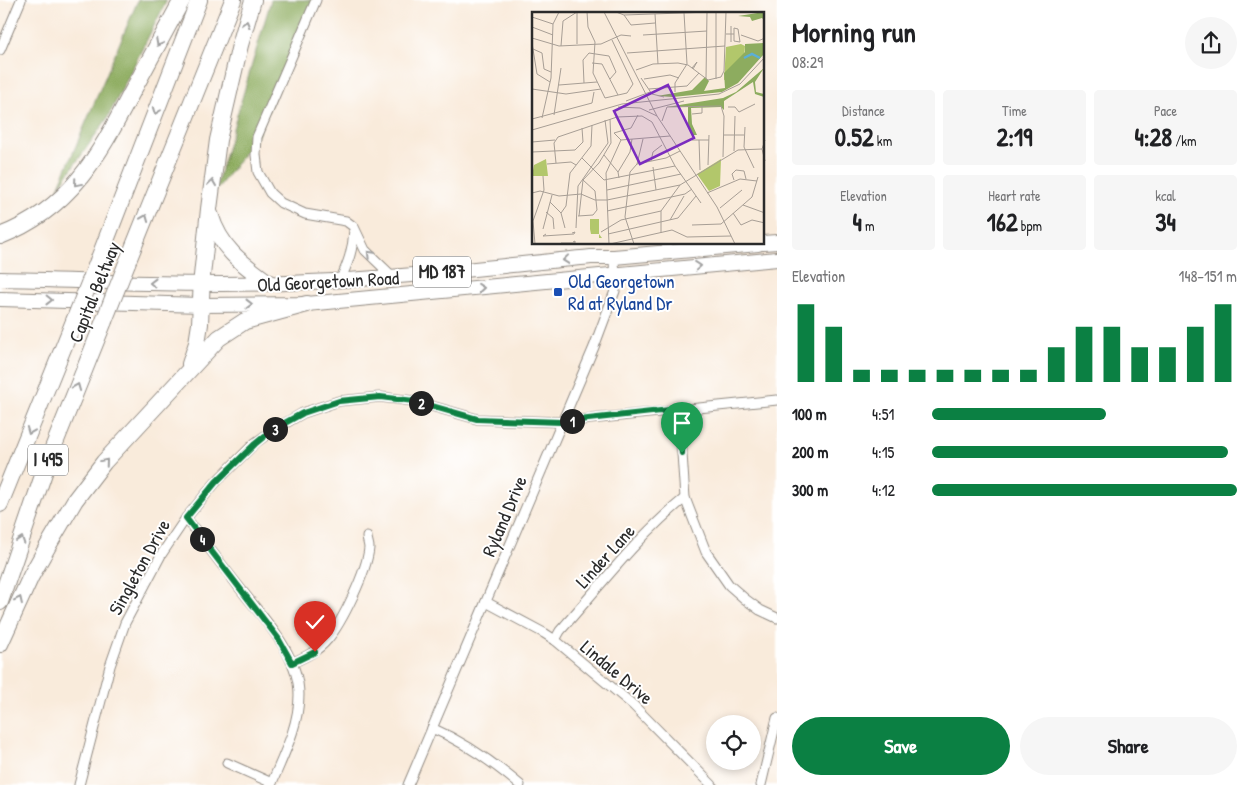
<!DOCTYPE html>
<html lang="en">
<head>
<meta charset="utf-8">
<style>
  :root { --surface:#fff; --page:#f6f6f6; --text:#202124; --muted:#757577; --accent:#0b8043 }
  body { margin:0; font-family:"Patrick Hand",sans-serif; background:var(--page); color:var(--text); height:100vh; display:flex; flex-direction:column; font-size:19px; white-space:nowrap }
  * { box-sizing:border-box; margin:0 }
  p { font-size:16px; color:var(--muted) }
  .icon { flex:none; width:28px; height:28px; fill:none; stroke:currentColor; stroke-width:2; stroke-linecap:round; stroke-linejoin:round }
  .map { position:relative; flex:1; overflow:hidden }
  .panel { display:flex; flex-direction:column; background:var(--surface); width:475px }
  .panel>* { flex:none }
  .controls { position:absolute; left:706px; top:715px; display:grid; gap:10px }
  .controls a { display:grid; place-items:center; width:55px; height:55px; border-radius:50%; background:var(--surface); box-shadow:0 2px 8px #0003; font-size:25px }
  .pin { position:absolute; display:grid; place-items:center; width:42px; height:42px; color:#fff; margin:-51px -21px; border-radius:50% 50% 50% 0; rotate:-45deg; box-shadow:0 0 5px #0007 }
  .pin .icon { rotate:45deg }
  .km { position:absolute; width:25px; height:25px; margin:-12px; border-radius:50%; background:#222; color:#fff; font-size:14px; line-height:25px; text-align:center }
  .round { display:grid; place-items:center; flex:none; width:52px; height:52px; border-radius:26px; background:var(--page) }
  .headline { display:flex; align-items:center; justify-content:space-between; height:85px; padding:0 15px }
  h1 { font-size:28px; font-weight:800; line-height:38px }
  .metrics { display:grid; grid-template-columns:repeat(3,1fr); gap:8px; height:85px; padding:5px 15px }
  .metrics div { display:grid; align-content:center; border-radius:5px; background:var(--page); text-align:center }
  .metrics b { font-size:25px; font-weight:800 }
  .metrics small { font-size:14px; font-weight:400 }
  .metrics p { font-size:14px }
  .chart { height:140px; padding:10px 15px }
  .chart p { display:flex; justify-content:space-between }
  .chart svg { width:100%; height:90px; margin-top:5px; stroke:var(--accent); stroke-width:6 }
  .cta { display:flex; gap:10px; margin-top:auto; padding:10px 15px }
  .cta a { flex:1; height:58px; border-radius:30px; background:var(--accent); color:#fff; font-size:20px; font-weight:800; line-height:58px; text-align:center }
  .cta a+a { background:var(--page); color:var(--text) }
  ul { padding:0 15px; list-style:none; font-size:16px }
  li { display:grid; grid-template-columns:80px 60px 1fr; align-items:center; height:38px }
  li i { height:12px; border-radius:6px; background:var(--accent) }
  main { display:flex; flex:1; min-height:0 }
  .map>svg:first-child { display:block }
  .forest { fill:#8dac5f; stroke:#5c6c45 }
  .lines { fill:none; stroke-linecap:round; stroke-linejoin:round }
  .minor-casing { stroke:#928b83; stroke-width:11 }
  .primary-casing { stroke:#928b83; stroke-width:16 }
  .motorway-casing { stroke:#928b83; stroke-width:18 }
  .minor { stroke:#fff; stroke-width:9 }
  .primary { stroke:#fff; stroke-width:14 }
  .motorway { stroke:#fff; stroke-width:16 }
  .motorway-bridge-casing { stroke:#928b83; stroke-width:18; stroke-linecap:butt }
  .motorway-bridge { stroke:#fff; stroke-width:16 }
  .oneway { stroke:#a0a0a0 }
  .route-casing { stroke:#fff; stroke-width:10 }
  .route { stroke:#0b8043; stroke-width:6 }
  .transit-dot { fill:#1a4fb4; stroke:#fff; stroke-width:2 }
  .labels { text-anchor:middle; stroke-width:4; stroke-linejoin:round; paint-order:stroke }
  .shield { fill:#fff; stroke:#6b6b6b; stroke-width:1 }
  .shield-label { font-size:18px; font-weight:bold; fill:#2b2b2b }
  .street-label { font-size:19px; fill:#2b2b2b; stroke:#fff }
  .transit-label { font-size:19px; fill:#164399; stroke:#fff; text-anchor:start }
  .inset-river { fill:none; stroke:#5bafd7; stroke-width:2.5 }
  .inset-road { fill:none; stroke:#a79e95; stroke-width:1 }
  .view { fill:#7b2cbf; fill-opacity:0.15; stroke:#7b2cbf; stroke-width:2.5 }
  .inset-edge { fill:none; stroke:#2b2b2b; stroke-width:2.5 }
</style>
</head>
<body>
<main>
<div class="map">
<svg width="777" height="785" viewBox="0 0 777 785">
  <rect width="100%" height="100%" fill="#fff"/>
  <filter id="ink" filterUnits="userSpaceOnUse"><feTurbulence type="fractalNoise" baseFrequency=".02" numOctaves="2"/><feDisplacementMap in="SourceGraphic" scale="10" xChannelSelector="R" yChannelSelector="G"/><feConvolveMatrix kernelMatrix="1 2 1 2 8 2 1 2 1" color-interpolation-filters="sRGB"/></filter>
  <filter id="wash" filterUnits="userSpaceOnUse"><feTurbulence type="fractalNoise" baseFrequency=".0096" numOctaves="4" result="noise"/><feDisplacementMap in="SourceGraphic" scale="20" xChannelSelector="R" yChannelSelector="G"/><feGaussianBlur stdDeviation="1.12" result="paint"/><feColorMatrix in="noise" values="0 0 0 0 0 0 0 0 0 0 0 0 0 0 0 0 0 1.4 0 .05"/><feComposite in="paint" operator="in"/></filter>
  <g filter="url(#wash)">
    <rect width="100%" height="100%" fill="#f9ebdb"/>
    <g class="forest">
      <polygon points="138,0 167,0 107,119 58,188"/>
      <polygon points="271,0 316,0 257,137 214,193"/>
    </g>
  </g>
  <g filter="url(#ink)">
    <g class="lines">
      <g class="minor-casing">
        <g id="minor">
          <polyline points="316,0 257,137 256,155 258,172 270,193 281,203 305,214 346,221 354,227 365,250 393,277"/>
          <polyline points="0,50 21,0"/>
          <path d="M340,281C348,263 353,250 354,230"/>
          <polyline points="679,409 685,498 706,552 729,585 745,599 760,610 777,618"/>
          <path d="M186,518C204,541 221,564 239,587C263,618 299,654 299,695C299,726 283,756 271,785"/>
          <polyline points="486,602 544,633 555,640 633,705 712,785"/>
          <path d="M555,640L560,631C600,586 638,536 685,498"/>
          <path d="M292,663C305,657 318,651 327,640C342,623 367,571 369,548C369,544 367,540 367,537"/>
          <path d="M432,728C464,742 494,763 520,785"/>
          <polyline points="227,763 272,783"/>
          <polyline points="79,785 110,666 125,623 161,555 186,518 216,482 255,443 272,431 303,413 339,401 380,397 414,401 477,419 561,422 777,400"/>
          <polyline points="408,785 594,347 615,291 614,257"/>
          <polyline points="761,785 777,718"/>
        </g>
      </g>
      <g class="primary-casing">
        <g id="primary">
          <polyline points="763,243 777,242"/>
          <path d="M0,279C103,281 206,287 309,282C404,278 498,266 591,257H614L758,244"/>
          <polyline points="0,299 201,305 307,304 777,259"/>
        </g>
      </g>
      <g class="motorway-casing">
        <g id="motorway">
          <path d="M210,214C220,248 241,263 269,283"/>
          <path d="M0,236C70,209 98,157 131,94C148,63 165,31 182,0"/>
          <polyline points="98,261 199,0"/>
          <polyline points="127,263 233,0"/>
          <polyline points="190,364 197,343 200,324 202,276 209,209 218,140 240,45 253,0"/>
          <polyline points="0,504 74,321"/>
          <polyline points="0,602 49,458 104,321"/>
          <polyline points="0,644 31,576 49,544 75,500 104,462 219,338 245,321 307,304"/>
        </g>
      </g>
      <use href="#minor" class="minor"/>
      <use href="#primary" class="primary"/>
      <use href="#motorway" class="motorway"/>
      <g class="motorway-bridge-casing">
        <g id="motorway-bridge">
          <polyline points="74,321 98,261"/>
          <polyline points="104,321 127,263"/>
        </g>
      </g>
      <use href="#motorway-bridge" class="motorway-bridge"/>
    </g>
    <defs><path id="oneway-chevron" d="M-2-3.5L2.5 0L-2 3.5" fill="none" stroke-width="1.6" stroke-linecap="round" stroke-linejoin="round" transform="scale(1.25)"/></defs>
    <g class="oneway">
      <use href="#oneway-chevron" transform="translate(246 24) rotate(-74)"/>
      <use href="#oneway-chevron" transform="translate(159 43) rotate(118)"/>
      <use href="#oneway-chevron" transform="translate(156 111) rotate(111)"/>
      <use href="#oneway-chevron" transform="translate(77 183) rotate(130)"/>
      <use href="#oneway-chevron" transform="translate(212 183) rotate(-82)"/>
      <use href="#oneway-chevron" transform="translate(145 218) rotate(-68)"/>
      <use href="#oneway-chevron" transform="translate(370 254) rotate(-135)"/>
      <use href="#oneway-chevron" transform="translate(566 260) rotate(174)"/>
      <use href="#oneway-chevron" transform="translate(698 266) rotate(-5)"/>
      <use href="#oneway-chevron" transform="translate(153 283) rotate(-179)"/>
      <use href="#oneway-chevron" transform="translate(481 288) rotate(-5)"/>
      <use href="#oneway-chevron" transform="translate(49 300) rotate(1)"/>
      <use href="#oneway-chevron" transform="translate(249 304)"/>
      <use href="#oneway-chevron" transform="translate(77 387) rotate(-68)"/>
      <use href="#oneway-chevron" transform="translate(30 431) rotate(112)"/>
      <use href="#oneway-chevron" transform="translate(105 462) rotate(-50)"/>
      <use href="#oneway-chevron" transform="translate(21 540) rotate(-71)"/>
      <use href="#oneway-chevron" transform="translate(19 600) rotate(-65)"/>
    </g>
  </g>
  <g class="lines" filter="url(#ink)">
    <g class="route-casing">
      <polyline id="route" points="315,652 292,663 278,638 186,518 216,482 255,444 272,430 303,413 339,401 380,397 414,401 477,419 561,422 679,409 682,453"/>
    </g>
    <use href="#route" class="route"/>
  </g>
  <rect class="transit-dot" x="553" y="287" width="10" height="10" rx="2.5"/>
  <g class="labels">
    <g class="shield">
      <rect x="413" y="256.5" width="58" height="31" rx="4"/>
      <rect x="28" y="444.5" width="40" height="31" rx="4"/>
    </g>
    <g class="shield-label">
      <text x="442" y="278">MD 187</text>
      <text x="48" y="466">I 495</text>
    </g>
    <g class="street-label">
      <text transform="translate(328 281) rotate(-3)" y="7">Old Georgetown Road</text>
      <text transform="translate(94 292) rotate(-68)" y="7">Capital Beltway</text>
      <text transform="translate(504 516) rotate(-67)" y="7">Ryland Drive</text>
      <text transform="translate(605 556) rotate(-48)" y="7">Linder Lane</text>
      <text transform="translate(139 567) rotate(-61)" y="7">Singleton Drive</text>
      <text transform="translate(617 672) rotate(40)" y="7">Lindale Drive</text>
    </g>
    <g class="transit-label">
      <text x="568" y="288">Old Georgetown<tspan x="568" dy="22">Rd at Ryland Dr</tspan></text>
    </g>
  </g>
  <g transform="translate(532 12)">
    <rect width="232" height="232" fill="#f9ebdb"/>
    <path d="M209,32L213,34L211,63L192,68L194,35ZM14,147L16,164H0L2,153ZM189,147L188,174L177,179L165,162ZM67,207V222L70,226H67V222H59L58,217V207Z" fill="#b2c76b"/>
    <path d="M232,0V8L230,6L220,9L218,5L206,4ZM232,31V42L206,71L190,80L141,85L125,84L160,78L173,65L177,69L172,79L193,76L192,61L213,40V32ZM232,56L223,70L224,80L232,82V85L223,82L221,70L192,89V98L189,95L159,96L160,112L165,123H160L156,112V95H135L191,86L204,80Z" fill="#8dac5f"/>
    <path class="inset-river" d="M212,46L220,42L228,46"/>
    <path class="inset-road" d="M55,0L56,15L63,30L61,61L73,86L95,81L101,72L80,28M72,0L125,104L185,195L203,232M84,0L92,3L178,0M123,2L126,52M92,3L99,13L123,11M0,5L21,12M0,15L21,23M194,22H202V16L206,17L208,30L202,29V22M111,23L175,19M209,23L226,29L233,26M0,26L27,34L69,32L89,23L99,24M199,30V14M0,31L5,62L18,70M29,34L31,9L45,0V32M1,37L10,41L12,57L19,60M95,41L193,34M60,51L70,52L86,83M160,56L165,50L161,57M104,58L121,52L146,51L156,53L176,68L189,65L192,59L194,0M109,66L120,82L132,85M174,66L175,0M112,67L138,63L147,66M184,67V0M52,71L51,48L57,41L77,44L84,60L78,67M27,73L65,70M0,77L34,82L69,77M117,77L155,74L167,61M143,80V71L155,52L152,1M94,89L118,80M86,95L108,96L125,104M196,95H203L207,100L223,92M117,98L152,89M160,102L170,101V95M22,103L29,56M10,106L19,66L21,12L27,0M0,107L60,91L62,80M130,109L135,95L189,94L192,104L191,145M213,115L212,135L222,156M0,118L90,92L187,82L208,72L233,45M82,121L89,128L138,124M82,121L99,116L106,103M192,123H212M160,128H177M167,128L168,158M233,128L230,137L233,149M0,130L23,128M202,139L203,104M0,140L43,138L51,130L50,116M72,143L86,160L87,166M50,146L72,168L143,154M119,149L121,140L130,133M24,151L22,131L26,125L85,105L110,104L120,110L143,154L169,191M15,152L39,150L44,153M105,152L111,127M176,153L177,123M121,155L124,178M86,160L98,140L100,127M202,168L200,162L204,158L212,159L214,167M75,178L149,162M0,181L8,179L27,184L49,182L63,188H75L148,173M175,181L208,167L225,169M18,190L29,201L33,216M211,193L233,201M188,196L210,178M75,199L153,182L160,177M14,200L21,206L22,217M29,201L34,194L38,161L59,134L60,113M201,201L209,213L220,208L233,211M46,204L61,203L65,198L63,179L51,168M47,204L51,168L67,151L79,131L78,107M138,208L152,184M160,213L189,212L220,185L226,165M44,216L46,174L76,131L73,108M11,217L20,183M69,220L89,208L129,199M129,221V199L148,173L206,138L230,137M14,222L11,224L42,222L43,220L40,221M76,222L146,206L164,184M3,232L1,209L12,178L11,164M29,232V231H43V229L41,230M77,232L74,161L89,128M78,232L140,218L155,225L199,224M102,232L93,205L98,160L105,152L134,146L148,139"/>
    <path class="view" d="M136,73L162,126L108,152L82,99Z"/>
    <rect width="232" height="232" class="inset-edge"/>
  </g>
</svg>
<div class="controls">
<a><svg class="icon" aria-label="locate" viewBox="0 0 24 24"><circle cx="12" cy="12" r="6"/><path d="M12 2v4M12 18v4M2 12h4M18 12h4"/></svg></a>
</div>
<div class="pin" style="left:682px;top:453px;background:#1e9e55"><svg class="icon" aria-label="arrive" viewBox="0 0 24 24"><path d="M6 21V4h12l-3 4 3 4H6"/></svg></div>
<div class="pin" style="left:315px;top:652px;background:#d93025"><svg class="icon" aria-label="check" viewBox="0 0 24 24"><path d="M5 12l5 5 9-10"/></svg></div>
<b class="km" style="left:572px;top:421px">1</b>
<b class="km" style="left:421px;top:403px">2</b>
<b class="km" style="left:275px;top:429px">3</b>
<b class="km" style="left:202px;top:539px">4</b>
</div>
<section class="panel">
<div class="headline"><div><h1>Morning run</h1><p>08:29</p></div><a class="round"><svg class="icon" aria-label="share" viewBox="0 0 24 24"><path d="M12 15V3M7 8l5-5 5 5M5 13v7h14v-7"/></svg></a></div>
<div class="metrics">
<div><p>Distance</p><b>0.52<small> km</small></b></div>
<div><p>Time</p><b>2:19</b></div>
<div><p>Pace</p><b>4:28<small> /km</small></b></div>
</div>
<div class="metrics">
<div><p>Elevation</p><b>4<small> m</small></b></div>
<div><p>Heart rate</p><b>162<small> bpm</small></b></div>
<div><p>kcal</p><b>34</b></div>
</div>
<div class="chart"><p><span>Elevation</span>148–151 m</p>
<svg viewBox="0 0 160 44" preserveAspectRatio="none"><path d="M5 44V6M15 44V17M25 44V38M35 44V38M45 44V38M55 44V38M65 44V38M75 44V38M85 44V38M95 44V27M105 44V17M115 44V17M125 44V27M135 44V27M145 44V17M155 44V6"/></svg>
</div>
<ul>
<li><b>100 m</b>4:51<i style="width:57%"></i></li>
<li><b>200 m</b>4:15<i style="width:97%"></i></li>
<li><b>300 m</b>4:12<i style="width:100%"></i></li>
</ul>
<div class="cta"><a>Save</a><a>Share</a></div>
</section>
</main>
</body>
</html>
